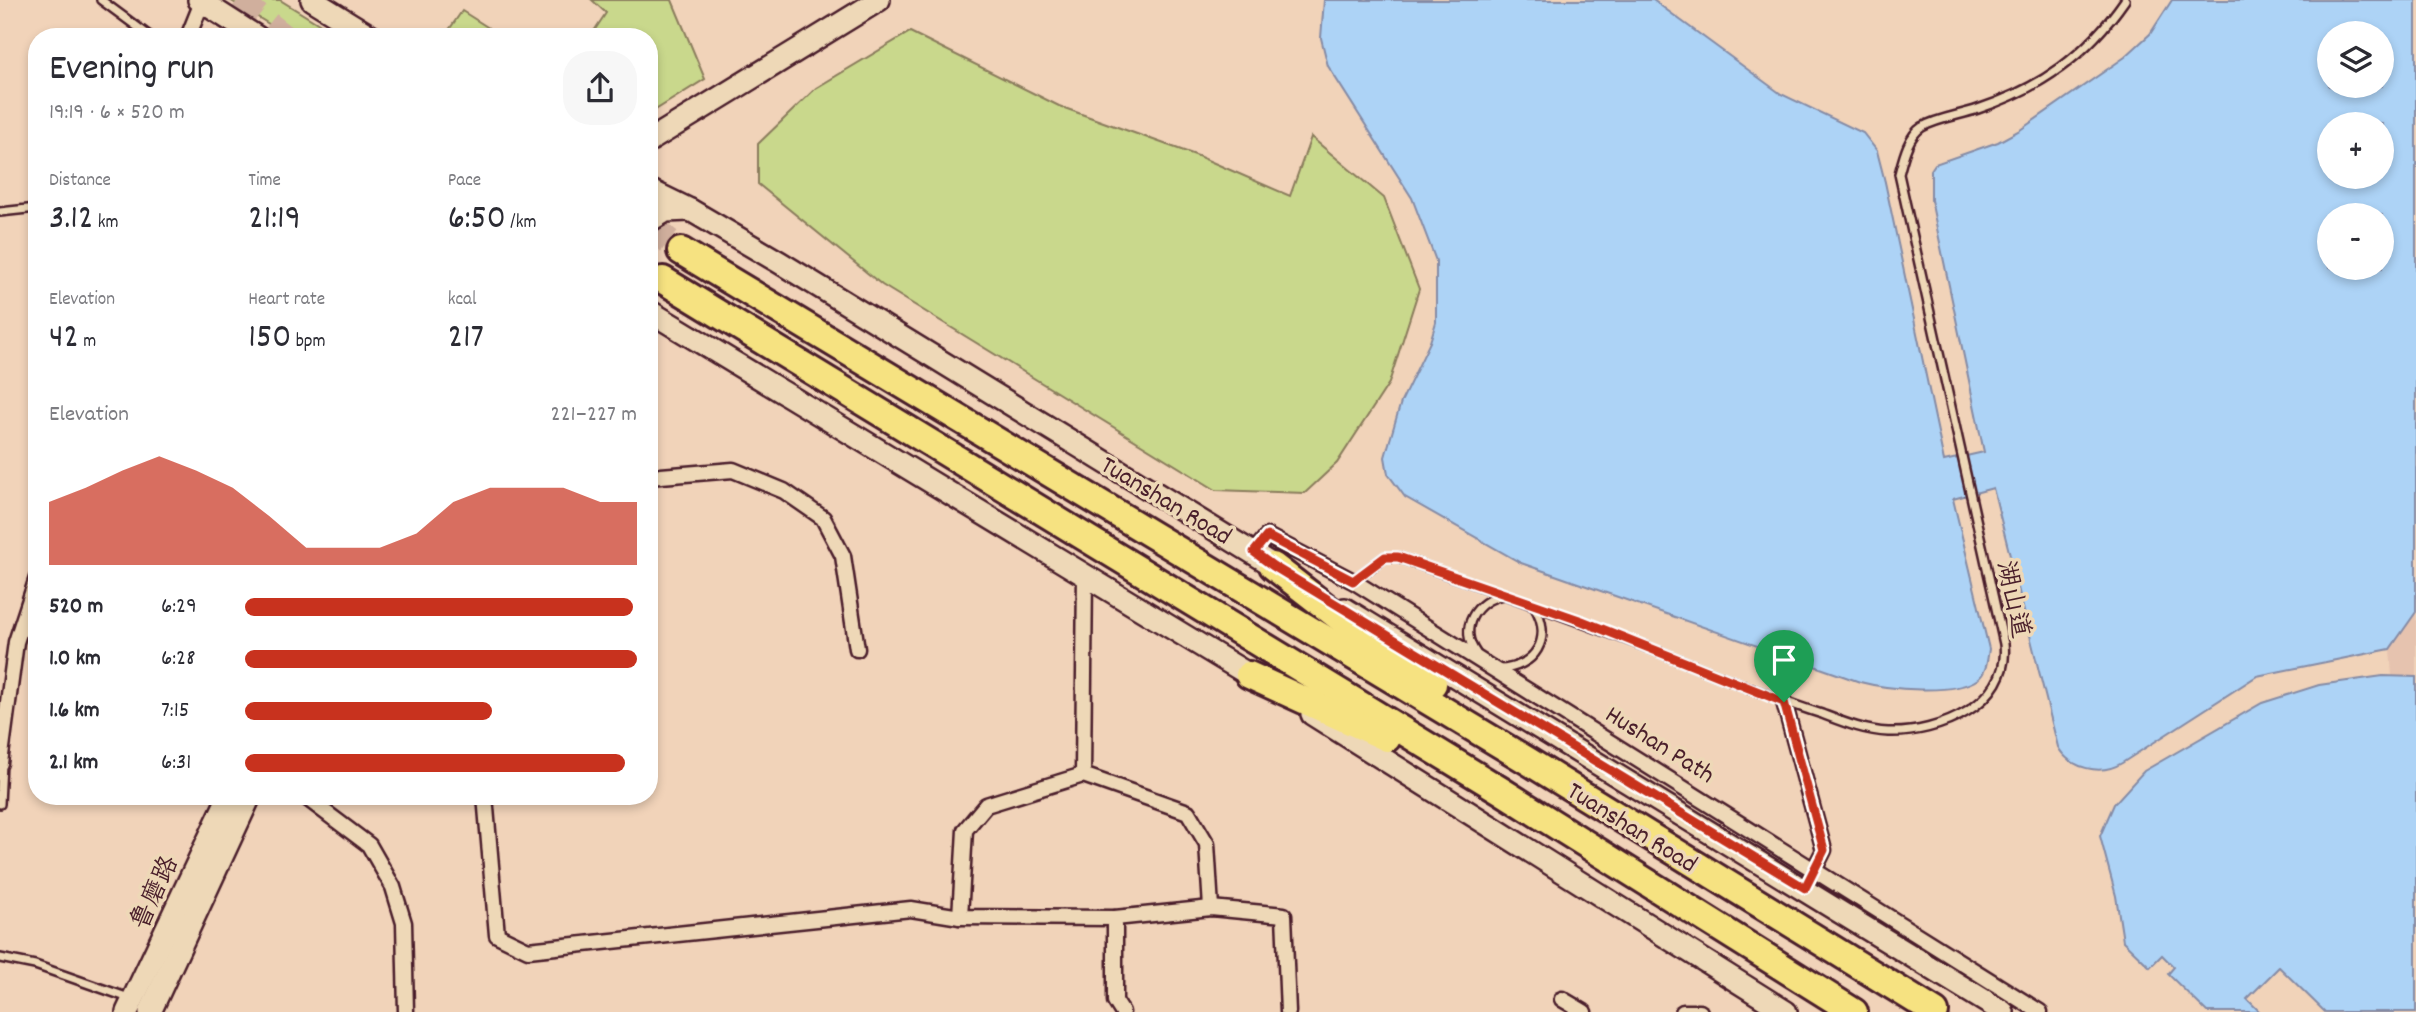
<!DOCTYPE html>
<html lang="en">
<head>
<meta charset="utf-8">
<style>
  :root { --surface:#fff; --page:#f7f7f7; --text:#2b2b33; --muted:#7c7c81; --accent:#c8321e }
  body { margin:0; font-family:Dekko,"LXGW WenKai TC",sans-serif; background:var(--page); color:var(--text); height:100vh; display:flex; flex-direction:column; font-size:26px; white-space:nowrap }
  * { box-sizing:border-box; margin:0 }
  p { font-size:23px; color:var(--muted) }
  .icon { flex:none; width:38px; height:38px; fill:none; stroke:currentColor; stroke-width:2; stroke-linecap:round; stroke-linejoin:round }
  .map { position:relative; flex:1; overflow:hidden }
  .sheet { position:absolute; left:28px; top:28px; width:630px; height:777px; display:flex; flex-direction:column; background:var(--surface); border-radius:28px; box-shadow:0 4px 10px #0003 }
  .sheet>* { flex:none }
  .buttons { position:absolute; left:2317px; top:21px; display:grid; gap:14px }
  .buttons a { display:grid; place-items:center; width:77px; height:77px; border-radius:50%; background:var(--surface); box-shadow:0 4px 10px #0003; font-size:35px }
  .pin { position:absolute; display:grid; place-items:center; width:60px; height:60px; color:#fff; margin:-72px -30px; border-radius:50% 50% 50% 0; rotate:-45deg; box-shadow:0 0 7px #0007 }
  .pin .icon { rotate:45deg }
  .round { display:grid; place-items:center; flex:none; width:74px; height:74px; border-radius:28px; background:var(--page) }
  .head { display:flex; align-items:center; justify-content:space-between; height:119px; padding:0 21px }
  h1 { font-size:38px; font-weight:600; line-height:52px }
  .figures { display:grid; grid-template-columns:repeat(3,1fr); gap:10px; height:119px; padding:7px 21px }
  .figures div { display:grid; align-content:center }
  .figures b { font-size:35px; font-weight:600 }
  .figures small { font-size:19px; font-weight:400 }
  .figures p { font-size:19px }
  .chart { height:196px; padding:14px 21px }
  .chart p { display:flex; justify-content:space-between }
  .chart svg { width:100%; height:126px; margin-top:7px; fill:var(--accent); opacity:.7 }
  ul { padding:0 21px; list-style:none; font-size:23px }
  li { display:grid; grid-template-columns:112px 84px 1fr; align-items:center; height:52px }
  li i { height:18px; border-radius:9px; background:var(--accent) }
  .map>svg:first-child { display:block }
  .built { fill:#e6c3af }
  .green { fill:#c9d88c; stroke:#8a7c5c; stroke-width:2 }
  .water { fill:#add3f6; stroke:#858ba5; stroke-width:2; fill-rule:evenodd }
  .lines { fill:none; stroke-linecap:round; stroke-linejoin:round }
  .highway-tunnel { stroke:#d0af9d; stroke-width:26; stroke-dasharray:26 13; stroke-linecap:butt }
  .lane-casing { stroke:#4a1f2b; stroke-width:12 }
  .street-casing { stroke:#4a1f2b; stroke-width:19 }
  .secondary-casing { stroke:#4a1f2b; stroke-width:26 }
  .highway-casing { stroke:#4a1f2b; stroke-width:32 }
  .lane { stroke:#eed8b7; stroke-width:7 }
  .street { stroke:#eed8b7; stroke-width:14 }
  .secondary { stroke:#eed8b7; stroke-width:21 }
  .highway { stroke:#f6e281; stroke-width:26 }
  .route-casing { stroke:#fff; stroke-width:14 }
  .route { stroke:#c8321e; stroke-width:9 }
  .labels { text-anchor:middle; stroke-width:7; stroke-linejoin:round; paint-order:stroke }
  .street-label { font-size:26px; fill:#4a1f2b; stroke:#eed8b7 }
</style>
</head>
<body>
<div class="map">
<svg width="2416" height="1012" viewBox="0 0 2416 1012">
  <rect width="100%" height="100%" fill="#f1d3b9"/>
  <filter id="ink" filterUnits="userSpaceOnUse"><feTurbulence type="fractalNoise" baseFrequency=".0143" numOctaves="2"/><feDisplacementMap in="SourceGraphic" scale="14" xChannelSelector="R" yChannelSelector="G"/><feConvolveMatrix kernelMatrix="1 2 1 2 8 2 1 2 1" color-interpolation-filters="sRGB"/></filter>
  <g filter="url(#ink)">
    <polygon class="built" points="2416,612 2416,677 2392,676 2390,649"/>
    <g class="green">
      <polygon points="230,0 280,0 340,37 290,37"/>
      <polygon points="592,0 672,0 705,79 649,114 649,37 590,37 606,13"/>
      <polygon points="462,11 503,37 444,37"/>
      <polygon points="910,32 1059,106 1198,156 1290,196 1311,137 1384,198 1419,289 1389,383 1337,463 1305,493 1216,490 882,285 758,184 758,144 816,88"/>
    </g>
    <g class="water">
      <path d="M1324,0H1653L1781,94L1863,133L1877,151L1885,182L1944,461L1984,452L1931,200V170L1935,164L1998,142L2020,130L2125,57L2150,34L2172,0H2416V612L2390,649L2257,676L2122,763C2101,776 2070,769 2058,747L1993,488L1953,499L1989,649C1987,660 1987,672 1978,679C1955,696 1886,689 1860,682L1521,563L1405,497L1388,474L1385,457L1401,402L1430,342L1436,322V261L1412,198L1328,66L1321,38ZM2329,33H2382V86H2329ZM2329,124H2382V177H2329ZM2329,215H2382V268H2329Z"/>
      <polygon points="2383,676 2416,677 2416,1012 2325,1012 2279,967 2247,999 2260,1012 2207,1012 2168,974 2174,967 2162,955 2150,967 2123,941 2116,896 2100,836 2114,804 2144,771 2262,703 2319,685"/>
    </g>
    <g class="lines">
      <g class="highway-tunnel">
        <polyline points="238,0 284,37"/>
        <polyline points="649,225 681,251"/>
      </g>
      <g class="lane-casing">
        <g id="lane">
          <polyline points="101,0 151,37"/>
          <polyline points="0,212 37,208"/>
          <path d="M1353,581L1385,557H1398C1493,591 1589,624 1682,661C1729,680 1774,699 1822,714C1843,722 1865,731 1888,732C1938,734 2011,704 2004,644L1899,174C1903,159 1908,136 1922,127C1938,118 1961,115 1978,109C2041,88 2087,55 2125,0"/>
          <path d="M1476,653C1458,627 1476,601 1503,595"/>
          <path d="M1499,669C1535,668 1554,638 1534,606"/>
          <polyline points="0,804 2,763"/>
          <polyline points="0,958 35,965 129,998"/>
        </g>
      </g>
      <g class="street-casing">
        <g id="street">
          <polyline points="188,37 202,2"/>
          <polyline points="649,477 733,470 784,491 823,518 843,556 857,649"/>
          <polyline points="1254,552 1267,536 1353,581 2040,1012"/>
          <polyline points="1085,573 1083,775 1188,812 1207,844 1211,908"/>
          <polyline points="1784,702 1824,850 1805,888"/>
          <polyline points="0,763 16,642 37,578"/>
          <polyline points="1083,775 986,805 965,830 960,917 1115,918"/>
          <polyline points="304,796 369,845 393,887 404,923 406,1012"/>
          <polyline points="485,796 497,935 528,950 911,909 960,917"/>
          <polyline points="1562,999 1584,1012"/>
          <polyline points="1122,1012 1115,1001 1115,918 1211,908 1284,915 1288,1012"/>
          <polyline points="1683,1012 1700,1012"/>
        </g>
      </g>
      <g class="secondary-casing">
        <g id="secondary">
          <polyline points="199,0 257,37"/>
          <polyline points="312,0 372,37"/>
          <polyline points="649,141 879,0"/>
          <polyline points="649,190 692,211 779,262 1284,572"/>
          <polyline points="649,221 666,211 690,210"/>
          <polyline points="649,311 1261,682"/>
          <polyline points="1345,609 2003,1012"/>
          <polyline points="1312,714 1786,1012"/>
          <polyline points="127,1012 229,796"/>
          <polyline points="150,1012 250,796"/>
        </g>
      </g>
      <g class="highway-casing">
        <g id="highway">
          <polyline points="681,251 1528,761 1935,1012"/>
          <polyline points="663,280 1500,790 1854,1012"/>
          <polyline points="1273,566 1381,650 1433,684"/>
          <polyline points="1249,675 1387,738"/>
        </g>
      </g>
      <use href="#lane" class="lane"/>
      <use href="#street" class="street"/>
      <use href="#secondary" class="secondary"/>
      <use href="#highway" class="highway"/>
    </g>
  </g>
  <g class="lines" filter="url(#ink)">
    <g class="route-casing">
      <polygon id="route" points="1267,536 1353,581 1385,557 1398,557 1582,621 1784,702 1824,850 1805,888 1273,566 1254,552"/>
    </g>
    <use href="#route" class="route"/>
  </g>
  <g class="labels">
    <g class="street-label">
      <text transform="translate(1167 499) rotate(31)" y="9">Tuanshan Road</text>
      <text transform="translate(2015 599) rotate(78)" y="9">湖山道</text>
      <text transform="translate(1661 743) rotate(32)" y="9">Hushan Path</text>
      <text transform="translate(1633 826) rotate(32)" y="9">Tuanshan Road</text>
      <text transform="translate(153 892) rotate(-65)" y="9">鲁磨路</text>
    </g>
  </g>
</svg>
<div class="buttons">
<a><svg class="icon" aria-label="layers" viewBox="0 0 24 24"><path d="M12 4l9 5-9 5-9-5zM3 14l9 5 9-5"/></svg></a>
<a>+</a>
<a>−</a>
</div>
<div class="pin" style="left:1784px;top:702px;background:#1e9e55"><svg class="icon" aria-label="arrive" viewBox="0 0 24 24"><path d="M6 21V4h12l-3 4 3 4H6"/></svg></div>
<section class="sheet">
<div class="head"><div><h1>Evening run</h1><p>19:19 · 6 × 520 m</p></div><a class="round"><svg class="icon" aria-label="share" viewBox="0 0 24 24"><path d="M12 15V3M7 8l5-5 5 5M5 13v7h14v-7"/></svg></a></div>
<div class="figures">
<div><p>Distance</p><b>3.12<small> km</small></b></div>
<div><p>Time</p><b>21:19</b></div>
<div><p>Pace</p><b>6:50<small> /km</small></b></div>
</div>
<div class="figures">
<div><p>Elevation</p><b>42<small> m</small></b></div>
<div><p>Heart rate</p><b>150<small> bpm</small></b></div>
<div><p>kcal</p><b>217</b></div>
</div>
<div class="chart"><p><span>Elevation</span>221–227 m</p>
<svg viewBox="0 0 160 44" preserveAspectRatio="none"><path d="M0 44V22L10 17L20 11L30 6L40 11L50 17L60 27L70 38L80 38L90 38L100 33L110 22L120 17L130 17L140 17L150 22L160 22V44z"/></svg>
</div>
<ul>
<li><b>520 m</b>6:29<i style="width:99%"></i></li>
<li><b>1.0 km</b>6:28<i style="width:100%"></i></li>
<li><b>1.6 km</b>7:15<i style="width:63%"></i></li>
<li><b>2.1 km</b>6:31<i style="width:97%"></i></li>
</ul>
</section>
</div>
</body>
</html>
